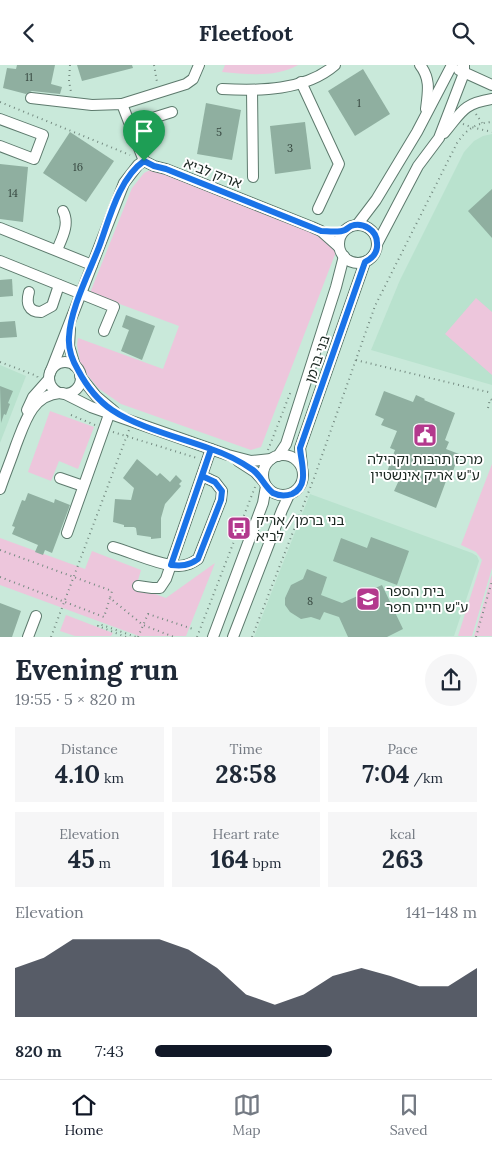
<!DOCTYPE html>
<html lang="en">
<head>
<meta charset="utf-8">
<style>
  :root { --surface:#fff; --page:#f6f6f7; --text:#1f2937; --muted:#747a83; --line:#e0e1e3; --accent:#111827 }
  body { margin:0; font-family:Lora,"Noto Sans Hebrew",serif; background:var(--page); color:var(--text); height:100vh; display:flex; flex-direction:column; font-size:19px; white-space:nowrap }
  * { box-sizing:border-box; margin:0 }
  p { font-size:16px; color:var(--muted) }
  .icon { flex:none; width:28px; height:28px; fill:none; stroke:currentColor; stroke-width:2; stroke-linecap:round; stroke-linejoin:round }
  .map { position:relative; height:572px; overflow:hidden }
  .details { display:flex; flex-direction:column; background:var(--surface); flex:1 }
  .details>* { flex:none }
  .pin { position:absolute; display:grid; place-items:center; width:42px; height:42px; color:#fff; margin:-51px -21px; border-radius:50% 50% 50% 0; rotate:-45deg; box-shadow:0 0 5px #0007 }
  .pin .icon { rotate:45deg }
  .round { display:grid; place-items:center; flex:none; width:52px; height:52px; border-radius:26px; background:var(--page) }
  .summary { display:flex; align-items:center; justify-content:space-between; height:85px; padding:0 15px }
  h1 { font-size:28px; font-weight:700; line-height:38px }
  .metrics { display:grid; grid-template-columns:repeat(3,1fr); gap:8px; height:85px; padding:5px 15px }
  .metrics div { display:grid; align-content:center; border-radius:0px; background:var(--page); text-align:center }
  .metrics b { font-size:25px; font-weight:700 }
  .metrics small { font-size:14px; font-weight:400 }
  .metrics p { font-size:14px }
  .chart { height:140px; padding:10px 15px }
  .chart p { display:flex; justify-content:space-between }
  .chart svg { width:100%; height:90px; margin-top:5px; fill:var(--accent); opacity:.7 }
  ul { padding:0 15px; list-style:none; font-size:16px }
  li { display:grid; grid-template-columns:80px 60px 1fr; align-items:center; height:38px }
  li i { height:12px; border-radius:6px; background:var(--accent) }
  header { display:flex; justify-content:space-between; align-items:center; height:65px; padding:0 15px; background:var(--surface); font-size:22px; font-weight:700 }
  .dock { display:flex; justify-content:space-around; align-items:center; height:70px; border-top:1px solid var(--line); background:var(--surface); font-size:14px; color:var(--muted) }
  .dock a { display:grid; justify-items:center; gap:2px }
  .dock .current { color:var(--accent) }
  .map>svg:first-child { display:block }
  .built { fill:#b9e2ce }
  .green { fill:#edc6dc }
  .building { fill:#8fafa0 }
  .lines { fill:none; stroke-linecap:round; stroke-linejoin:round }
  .minor-casing { stroke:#5d7a6d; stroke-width:12 }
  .path { stroke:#748a80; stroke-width:2; stroke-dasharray:1 4; stroke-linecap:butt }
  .minor { stroke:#fff; stroke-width:10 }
  .route-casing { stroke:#fff; stroke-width:10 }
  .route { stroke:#1a73e8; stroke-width:6 }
  .labels { text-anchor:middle; stroke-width:4; stroke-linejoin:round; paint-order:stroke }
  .number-label { font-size:11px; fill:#384941 }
  .street-label { font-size:14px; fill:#1b2721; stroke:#fff }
  .poi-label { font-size:14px; fill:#1b2721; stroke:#fff; text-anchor:start }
</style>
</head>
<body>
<header><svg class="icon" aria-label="back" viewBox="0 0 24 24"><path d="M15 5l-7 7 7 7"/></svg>Fleetfoot<svg class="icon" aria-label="search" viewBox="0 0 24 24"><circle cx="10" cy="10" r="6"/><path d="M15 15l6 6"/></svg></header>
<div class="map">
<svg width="492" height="572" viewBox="0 0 492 572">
  <rect width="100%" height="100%" fill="#c9e9da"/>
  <g class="built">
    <polygon points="492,69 492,320 371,285 400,215 464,87 474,76 483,71"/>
    <polygon points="0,300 26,311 0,378"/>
    <polygon points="310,429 472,488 477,491 479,496 454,571 254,572"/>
  </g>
  <g class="green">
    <path d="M225,0H298C275,13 248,9 222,7Z"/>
    <polygon points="156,102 169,103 339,179 261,382 251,385 121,339 98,323 81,302 77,280 78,273 163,304 179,261 90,228 132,123 144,108"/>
    <polygon points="476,233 492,247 492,310 445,269"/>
    <polygon points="50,346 94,362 78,404 59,396 51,416 28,407"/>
    <polygon points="492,399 492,503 472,571 458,571 482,495 476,487 461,480"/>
    <polygon points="0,473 85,504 92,486 141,505 136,522 166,533 215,498 186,571 139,571 0,520"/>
    <polygon points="492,509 492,571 474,571"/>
    <polygon points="66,550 113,568 111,571 75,571 60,566"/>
  </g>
  <g class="building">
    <polygon points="17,0 55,0 51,19 62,22 60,29 32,26 26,29 3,23 7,3 16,4"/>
    <polygon points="77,0 132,0 133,3 82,16"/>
    <polygon points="363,4 390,49 355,71 328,26"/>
    <polygon points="206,38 241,45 232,95 197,89"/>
    <polygon points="305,57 311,104 275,109 270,61"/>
    <polygon points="70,67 114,96 86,137 43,108"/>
    <polygon points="0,99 28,102 23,157 0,154"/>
    <polygon points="492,124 492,173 468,146"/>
    <polygon points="12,214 13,231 0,232 0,215"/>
    <polygon points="126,250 155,261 142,295 121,286 129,265 122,262"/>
    <polygon points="15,256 17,272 0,273 0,257"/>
    <polygon points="0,321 13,326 8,338 10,339 6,350 4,349 1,358"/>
    <polygon points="384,326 413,337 416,330 425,334 424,335 455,348 445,375 449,377 446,384 459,389 452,409 449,408 436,443 394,426 400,413 387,407 395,385 390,383 397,366 381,360 384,354 375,350"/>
    <polygon points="137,394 157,411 160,408 170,417 176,410 182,416 179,419 181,421 165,439 161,453 161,473 151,474 151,472 137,470 136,463 134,462 124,462 124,460 113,457 115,434 131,435 134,423 123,413"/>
    <polygon points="28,428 54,438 55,434 70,440 52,488 45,485 43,490 35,487 38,480 12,469 15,462 12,461 22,435 25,436"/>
    <polygon points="371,472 409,486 397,520 333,496 341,473 367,483"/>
    <polygon points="307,504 327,512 321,530 342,538 382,520 403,564 387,572 348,572 339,552 324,547 320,555 311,552 301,554 290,547 285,540 285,533 291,520 303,514"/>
    <polygon points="0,538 21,546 12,572 0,572"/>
  </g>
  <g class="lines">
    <g class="minor-casing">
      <g id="minor">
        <path d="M420,0C431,14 428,27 426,44"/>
        <polyline points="459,5 492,20"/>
        <polyline points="301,17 339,99 318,144"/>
        <path d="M222,24C259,26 305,26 335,0"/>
        <polyline points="252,25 253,112"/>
        <polyline points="31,33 92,40 122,39 144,96"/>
        <polyline points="122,39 186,19 193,14 199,0"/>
        <polyline points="0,54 43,70 34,94 0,81"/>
        <polyline points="130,60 172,47"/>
        <path d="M444,68C462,47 462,39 492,34"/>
        <circle cx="358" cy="179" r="19"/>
        <polyline points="357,160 376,135 417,67 452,0"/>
        <polyline points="0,163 92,200"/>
        <polyline points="377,179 418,101 439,73 464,8 464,0"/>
        <path d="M57,185C62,173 70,159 63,146"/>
        <polyline points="0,196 114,242 104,266"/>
        <path d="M29,227C26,238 28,247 41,247L52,241L59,220"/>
        <polyline points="70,264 69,281 75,301"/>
        <circle cx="65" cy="313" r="16"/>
        <polyline points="50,308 124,118 138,100 144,96 154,101 166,104 312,162 321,166 339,182"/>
        <polyline points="80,311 96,331 114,346"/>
        <polyline points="63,328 91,342 228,390 251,396 271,394"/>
        <polyline points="27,345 33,332 49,314"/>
        <circle cx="283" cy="410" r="20"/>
        <polyline points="278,391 286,379 336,222 344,191"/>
        <polyline points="238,396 255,407 264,417"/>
        <polyline points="302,401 300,383 365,197"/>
        <polyline points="60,413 83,421"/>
        <path d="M0,424C5,409 11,395 16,380C25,357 32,330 60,328"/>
        <polyline points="67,468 111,344"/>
        <path d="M113,482C131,487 161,501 179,501C187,501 192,498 198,494L221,435L222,426L215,417L202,411"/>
        <polyline points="138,521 152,523 160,523 166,514 211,384"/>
        <polyline points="28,572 36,551"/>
        <polyline points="213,572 263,438 266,421"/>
        <polyline points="233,572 282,445 289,430"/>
      </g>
    </g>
    <g class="path">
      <polyline points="70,0 69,16 71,27"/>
      <polyline points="154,0 157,17"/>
      <polyline points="0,37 130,90"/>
      <polyline points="476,49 482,58"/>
      <polyline points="463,59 471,62 492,67"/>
      <polyline points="356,295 492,328"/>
      <polyline points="0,297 37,311 38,313"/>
      <polyline points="488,343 490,334 492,335"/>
      <polyline points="71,350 95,360"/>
      <polyline points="113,367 197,393"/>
      <polyline points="268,385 291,326"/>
      <polyline points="0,485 112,526 110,533"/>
      <polyline points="0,512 104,552 110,533 143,560 174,572"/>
      <polyline points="51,572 129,365"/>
      <polyline points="126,572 98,561 99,559 136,572"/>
      <polyline points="138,572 148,549 193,564"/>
      <polyline points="197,572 255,422"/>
      <path d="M252,572L314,413L375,241L457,78C466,65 475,58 492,57"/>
      <polyline points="476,572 492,516"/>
    </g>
    <use href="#minor" class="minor"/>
  </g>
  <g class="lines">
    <g class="route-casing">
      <path id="route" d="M144,96C119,113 109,155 99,182C89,208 70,245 69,272C68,284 72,295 78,305C86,320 97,335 112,345C137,362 181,373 211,384L171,500C181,501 189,501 198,494L221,435L222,426L215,417L202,411L211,384C226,389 240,396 253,405C261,411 265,422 273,428C279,431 286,431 292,429C310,421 301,398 300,383L365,197C373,193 378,187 377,178C377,165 363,157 351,161C349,162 347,164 345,165C339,168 327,166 321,166L166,104L154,101L144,96"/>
    </g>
    <use href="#route" class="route"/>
  </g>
  <defs>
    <g id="civic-square" transform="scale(1.25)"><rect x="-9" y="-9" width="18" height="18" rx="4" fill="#b3398d" stroke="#fff"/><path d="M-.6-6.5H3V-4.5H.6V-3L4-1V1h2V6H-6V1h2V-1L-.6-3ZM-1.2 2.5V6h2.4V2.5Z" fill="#fff"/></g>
    <g id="bus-square" transform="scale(1.25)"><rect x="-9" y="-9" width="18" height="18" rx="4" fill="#b3398d" stroke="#fff"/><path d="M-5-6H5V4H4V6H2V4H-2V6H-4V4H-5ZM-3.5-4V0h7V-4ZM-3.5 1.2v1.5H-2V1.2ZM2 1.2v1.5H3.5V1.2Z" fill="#fff"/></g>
    <g id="school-square" transform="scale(1.25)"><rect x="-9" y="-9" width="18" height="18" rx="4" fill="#b3398d" stroke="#fff"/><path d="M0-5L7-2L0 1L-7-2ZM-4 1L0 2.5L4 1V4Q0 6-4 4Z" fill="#fff"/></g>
  </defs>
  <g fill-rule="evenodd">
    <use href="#civic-square" x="425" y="370"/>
    <use href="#bus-square" x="239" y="463"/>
    <use href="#school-square" x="368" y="534"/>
  </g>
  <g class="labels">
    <g class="number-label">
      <text x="29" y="16">11</text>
      <text x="359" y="42">1</text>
      <text x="219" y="71">5</text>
      <text x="290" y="87">3</text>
      <text x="78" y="106">16</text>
      <text x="13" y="132">14</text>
      <text x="310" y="540">8</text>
    </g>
    <g class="street-label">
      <text transform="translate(213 108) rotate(21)" y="5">אריק לביא</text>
      <text transform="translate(317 294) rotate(-71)" y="5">בני ברמן</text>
    </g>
    <g class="poi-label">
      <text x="425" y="399" text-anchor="middle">מרכז תרבות וקהילה<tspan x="425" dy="16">ע"ש אריק אינשטיין</tspan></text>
      <text x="256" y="460">בני ברמן/אריק<tspan x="256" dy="16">לביא</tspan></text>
      <text x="386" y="531">בית הספר<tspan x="386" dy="16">ע"ש חיים חפר</tspan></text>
    </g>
  </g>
</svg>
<div class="pin" style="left:144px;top:96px;background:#1e9e55"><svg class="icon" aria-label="arrive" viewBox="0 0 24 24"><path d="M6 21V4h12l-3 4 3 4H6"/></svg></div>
</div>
<section class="details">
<div class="summary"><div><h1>Evening run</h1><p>19:55 · 5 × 820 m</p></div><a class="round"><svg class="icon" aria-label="share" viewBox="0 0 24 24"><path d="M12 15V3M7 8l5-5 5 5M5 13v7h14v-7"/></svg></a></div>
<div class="metrics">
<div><p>Distance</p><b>4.10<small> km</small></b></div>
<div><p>Time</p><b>28:58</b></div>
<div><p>Pace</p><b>7:04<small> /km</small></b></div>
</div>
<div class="metrics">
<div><p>Elevation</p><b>45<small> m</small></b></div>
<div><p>Heart rate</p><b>164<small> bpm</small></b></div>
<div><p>kcal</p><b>263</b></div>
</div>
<div class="chart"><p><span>Elevation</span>141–148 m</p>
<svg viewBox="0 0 160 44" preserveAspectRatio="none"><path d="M0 44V20L10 15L20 6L30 6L40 6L50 6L60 11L70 20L80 33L90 38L100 33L110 24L120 20L130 24L140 29L150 29L160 20V44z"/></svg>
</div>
<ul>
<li><b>820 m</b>7:43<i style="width:55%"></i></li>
</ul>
</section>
<nav class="dock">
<a class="current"><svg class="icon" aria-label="home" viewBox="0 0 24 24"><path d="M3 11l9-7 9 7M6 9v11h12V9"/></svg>Home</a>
<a><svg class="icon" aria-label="map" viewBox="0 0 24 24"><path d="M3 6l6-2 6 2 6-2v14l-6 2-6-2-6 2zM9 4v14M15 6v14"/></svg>Map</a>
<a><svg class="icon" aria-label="saved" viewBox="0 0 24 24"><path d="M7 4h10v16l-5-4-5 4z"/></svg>Saved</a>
</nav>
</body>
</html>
